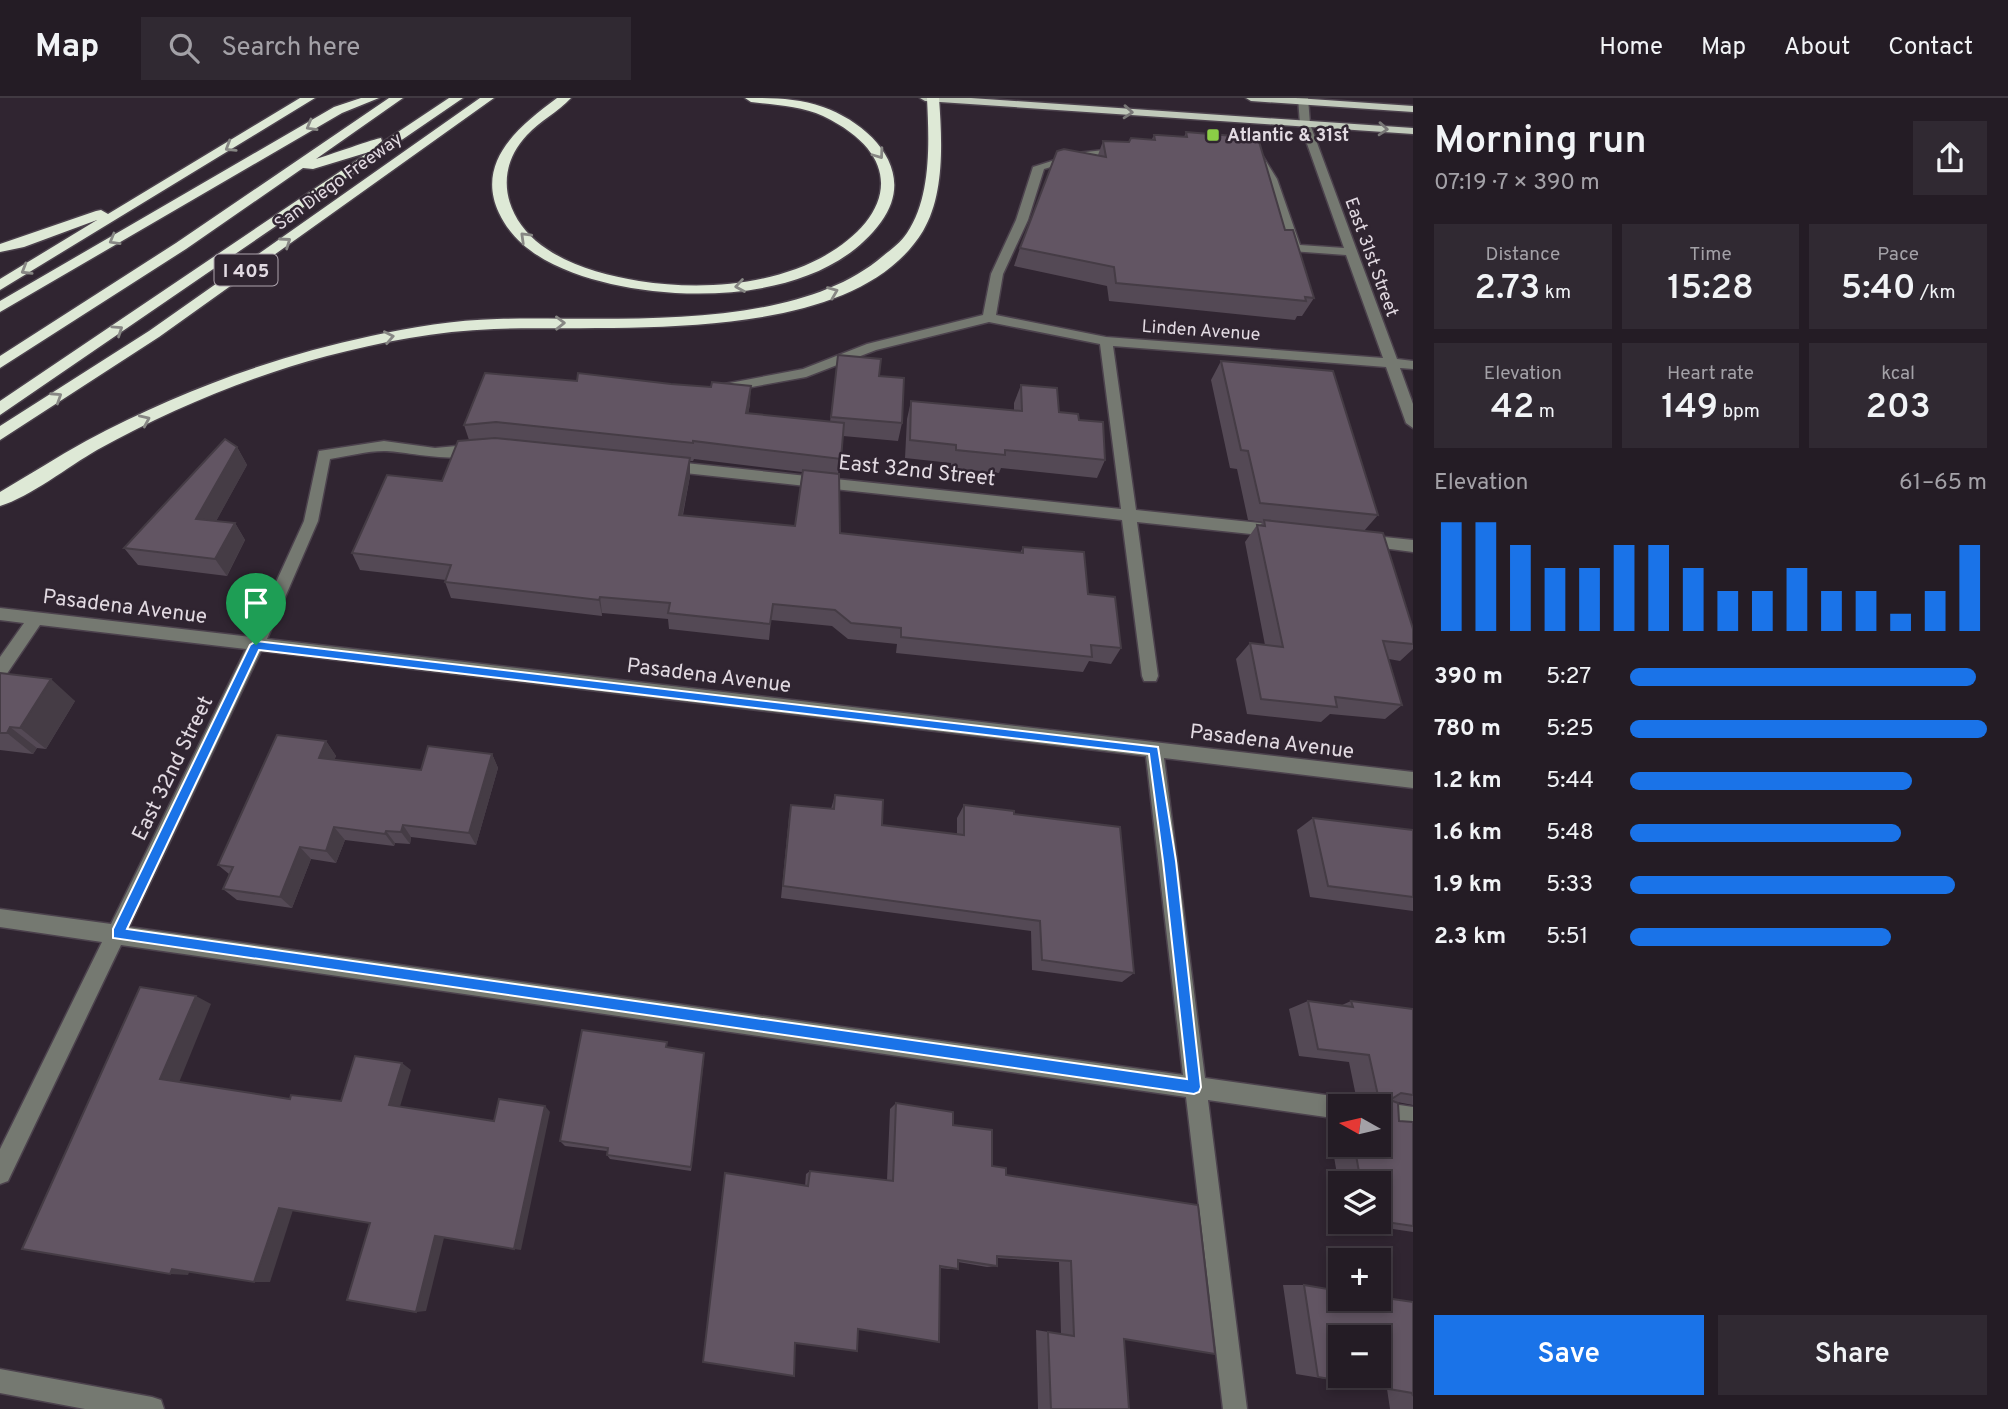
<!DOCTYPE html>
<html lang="en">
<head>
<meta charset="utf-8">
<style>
  :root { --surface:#241c25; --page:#302932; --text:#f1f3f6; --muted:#a3a1a7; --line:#413a42; --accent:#1a73e8 }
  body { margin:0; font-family:Overpass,sans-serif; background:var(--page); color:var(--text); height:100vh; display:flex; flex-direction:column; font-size:26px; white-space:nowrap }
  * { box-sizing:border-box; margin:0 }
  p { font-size:23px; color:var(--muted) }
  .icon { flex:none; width:38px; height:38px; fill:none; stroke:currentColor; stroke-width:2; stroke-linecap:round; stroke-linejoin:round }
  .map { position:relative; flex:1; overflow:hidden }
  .sheet { display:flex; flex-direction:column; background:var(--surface); width:595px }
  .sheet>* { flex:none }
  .needle { width:46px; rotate:278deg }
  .controls { position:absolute; left:1328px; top:996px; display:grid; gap:14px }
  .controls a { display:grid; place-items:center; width:63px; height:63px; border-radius:0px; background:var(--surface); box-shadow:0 4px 10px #0003,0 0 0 2px var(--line); font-size:35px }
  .pin { position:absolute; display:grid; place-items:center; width:60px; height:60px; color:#fff; margin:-72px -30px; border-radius:50% 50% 50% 0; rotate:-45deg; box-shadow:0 0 7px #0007 }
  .pin .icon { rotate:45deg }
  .round { display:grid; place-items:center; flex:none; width:74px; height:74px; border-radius:0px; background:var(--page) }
  .overview { display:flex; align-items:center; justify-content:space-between; height:119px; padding:0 21px }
  h1 { font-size:38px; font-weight:600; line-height:52px }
  .stats { display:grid; grid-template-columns:repeat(3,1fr); gap:10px; height:119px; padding:7px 21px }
  .stats div { display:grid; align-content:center; border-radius:0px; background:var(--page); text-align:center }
  .stats b { font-size:35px; font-weight:600 }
  .stats small { font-size:19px; font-weight:400 }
  .stats p { font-size:19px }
  .chart { height:196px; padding:14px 21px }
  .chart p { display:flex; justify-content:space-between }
  .chart svg { width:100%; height:126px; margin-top:7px; stroke:var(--accent); stroke-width:6 }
  .primary-button { display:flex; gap:14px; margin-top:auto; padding:14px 21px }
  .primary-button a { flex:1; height:80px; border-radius:0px; background:var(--accent); color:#fff; font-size:28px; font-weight:600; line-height:80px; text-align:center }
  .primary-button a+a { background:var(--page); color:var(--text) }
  ul { padding:0 21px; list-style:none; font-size:23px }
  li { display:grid; grid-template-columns:112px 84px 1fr; align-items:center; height:52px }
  li i { height:18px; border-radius:9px; background:var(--accent) }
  header { display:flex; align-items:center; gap:42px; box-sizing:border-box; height:98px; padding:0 35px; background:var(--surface); border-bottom:2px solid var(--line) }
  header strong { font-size:33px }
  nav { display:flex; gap:38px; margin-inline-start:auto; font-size:24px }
  .search { width:490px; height:63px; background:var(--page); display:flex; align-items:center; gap:18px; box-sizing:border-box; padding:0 24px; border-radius:0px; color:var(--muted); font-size:26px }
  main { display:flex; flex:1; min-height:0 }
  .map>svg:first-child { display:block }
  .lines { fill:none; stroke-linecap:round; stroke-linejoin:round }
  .minor-casing { stroke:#4c424d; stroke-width:3 }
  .major-casing { stroke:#4c424d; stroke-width:3 }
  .highway-casing { stroke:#4c424d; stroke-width:3 }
  .minor { fill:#757971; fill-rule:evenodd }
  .major { fill:#c0c9ba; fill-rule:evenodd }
  .highway { fill:#dee9d6; fill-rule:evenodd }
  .wall { fill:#544955; fill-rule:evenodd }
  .shaded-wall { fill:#453c45 }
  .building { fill:#625563; stroke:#453c45; stroke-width:2; fill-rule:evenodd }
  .oneway { stroke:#787776 }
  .oneway2 { stroke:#878784 }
  .route { fill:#1a73e8; stroke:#fff; stroke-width:2; fill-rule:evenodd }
  .poi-dot { fill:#8bce46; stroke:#302531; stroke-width:2.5 }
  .labels { text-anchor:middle; stroke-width:5; stroke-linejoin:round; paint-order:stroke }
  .far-poi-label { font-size:18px; font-weight:bold; fill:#e2dae2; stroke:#302531; text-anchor:start }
  .far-street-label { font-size:18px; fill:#e2dae2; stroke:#302531 }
  .shield { fill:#302531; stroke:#ada4ad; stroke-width:2 }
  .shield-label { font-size:19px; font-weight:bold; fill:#e2dae2 }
  .street-label { font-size:21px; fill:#e2dae2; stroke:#302531 }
</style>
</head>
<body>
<header>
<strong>Map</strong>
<div class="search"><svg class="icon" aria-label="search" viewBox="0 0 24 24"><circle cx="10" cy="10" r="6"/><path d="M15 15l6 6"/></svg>Search here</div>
<nav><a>Home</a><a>Map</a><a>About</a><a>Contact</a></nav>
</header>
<main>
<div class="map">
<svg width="1413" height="1311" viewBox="0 0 1413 1311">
  <rect width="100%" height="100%" fill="#302531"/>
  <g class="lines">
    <g class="minor-casing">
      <g id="minor">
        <polygon points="1298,0 1308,0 1310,26 1397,261 1413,263 1413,271 1400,270 1413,306 1413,330 1406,325 1386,269 1113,248 1136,412 1278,427 1286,433 1278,439 1137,424 1158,578 1156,583 1144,583 1142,578 1122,422 666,373 659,368 666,363 1121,411 1100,246 989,224 876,252 806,279 719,295 712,291 719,287 803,271 867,246 983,217 991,176 1016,122 1033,69 1077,55 1122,50 1127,53 1122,56 1078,61 1044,71 1028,122 1003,176 996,217 1106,239 1383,260 1346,157 1291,153 1266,81 1255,61 1245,53 1254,51 1262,57 1277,81 1300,147 1344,150 1300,26"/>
        <path d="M384,343L435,350L478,346L485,351C469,369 406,353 384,353C367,353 348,358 330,361L318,423L267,541L1413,674V690L1164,660L1205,980L1340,999L1348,1002L1350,1008H1340V1021L1208,1002L1247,1311H1223L1186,999L121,847L8,1083L0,1086V1051L102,844L0,829V811L111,826L246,551L40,527L6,577L0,579V559L24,525L0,522V510L251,539L304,423L319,353ZM261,553L1146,658L1183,977L129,829Z"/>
        <polygon points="1365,437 1413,442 1413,454 1360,447 1357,443"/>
        <polygon points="1379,1004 1413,1009 1413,1031 1379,1026 1379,1008 1371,1008"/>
        <polygon points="0,1271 152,1299 161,1302 164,1311 85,1311 0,1295"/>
      </g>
    </g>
    <g class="major-casing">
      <g id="major">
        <polygon points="920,0 971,0 1413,30 1413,36 925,3"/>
        <polygon points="1246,0 1296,0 1413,8 1413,14 1251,3"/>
      </g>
    </g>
    <g class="highway-casing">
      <g id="highway">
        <polygon points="300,0 315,0 0,192 0,181 97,122 24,149 0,154 0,146 96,113 101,112 108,116"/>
        <polygon points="361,0 379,0 342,15 0,214 0,203 334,9"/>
        <path d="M389,0H403L316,61C326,58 377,40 381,40L382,43L374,50L449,0H463L0,317V303L369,54L313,71L303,70L186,151L0,270V258L176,145Z"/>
        <polygon points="480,0 494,0 159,239 0,342 0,328 149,233"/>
        <path d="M557,0H571C558,14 540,23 527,37C495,71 503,114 536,143C565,167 603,177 639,183C691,191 746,189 796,171C879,140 924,67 823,18C801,8 775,7 751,4L745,0C772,0 797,0 823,9C871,26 918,74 881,124C825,201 695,205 611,186C569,176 519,158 499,115C475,64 519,28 557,0Z"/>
        <path d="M927,0H939C942,42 945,96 923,133C852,250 612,226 494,231C437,233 381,244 327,258C248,279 169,312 97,352C69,368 30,399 0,408V394C29,377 57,359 86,343C175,295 272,259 371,238C412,229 455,222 497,221C611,218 792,236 883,158C892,151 901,144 907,135C932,98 929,42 927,0Z"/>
      </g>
    </g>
    <use href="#minor" class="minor"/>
    <use href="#major" class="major"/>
    <use href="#highway" class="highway"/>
  </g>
  <g class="wall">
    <polygon points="1186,34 1285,132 1314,200 1302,218 1297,218 1295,222 1109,203 1107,188 1014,168 1020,150 1098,57 1103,43 1129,44 1152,41 1154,37 1184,39"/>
    <path d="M838,257L879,278L902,325L898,343L843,338L838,376L840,435L1020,455L1023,449L1088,496L1121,550L1111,566L1089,563L1083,574L896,555L897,546L848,541L832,528L771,522L769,542L669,531L668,521L602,515V518L451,500L445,484L446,482L360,472L352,455L442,383L469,342L464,327L577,283L711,289L750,306L748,316L830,324ZM694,361L802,374L795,428L683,417L690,378V363H693Z"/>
    <polygon points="1221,263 1378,417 1364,433 1413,546 1413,551 1400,563 1389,561 1402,607 1385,621 1330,616 1321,624 1247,616 1236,561 1250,545 1265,547 1245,444 1257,427 1260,427 1263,424 1248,422 1237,371 1230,370 1211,282"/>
    <polygon points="1021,287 1059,314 1079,322 1105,362 1097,380 1001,370 999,375 951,370 951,365 905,360 907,321 911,303 1014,313 1014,305"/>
    <polygon points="237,349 247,367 216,423 235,425 245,442 227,478 138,467 124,450"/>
    <polygon points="0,575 75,603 46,651 37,650 33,656 0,652"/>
    <polygon points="326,643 336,658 334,662 421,672 492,656 498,670 476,747 411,739 410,746 395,745 394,748 345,742 336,765 311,761 292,810 237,802 223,791 229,776 218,767"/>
    <polygon points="835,697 882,727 957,736 957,720 964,707 1014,716 1134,875 1122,884 1032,872 1031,833 781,800 789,719 791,707 831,711"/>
    <polygon points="1313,720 1413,732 1413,813 1310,799 1297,732"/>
    <polygon points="1308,903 1342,907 1351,903 1413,911 1413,1007 1397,1004 1399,1023 1413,1024 1413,1134 1346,1124 1379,1124 1379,1085 1340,1085 1340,1094 1332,1047 1340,1045 1340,1046 1379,1046 1379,1008 1358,1008 1349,964 1299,958 1289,911"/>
    <polygon points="667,944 667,949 704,955 691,1073 610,1061 607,1057 607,1053 565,1048 560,1043"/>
    <polygon points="896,1005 953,1027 992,1068 1006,1077 1198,1107 1124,1241 1129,1311 1038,1311 1036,1232 1061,1236 1059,1164 997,1160 997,1168 987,1169 958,1164 958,1171 949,1171 940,1170 805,1088 806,1076 810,1073 887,1082 890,1011"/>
    <polygon points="1283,1187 1304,1187 1413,1204 1413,1311 1390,1311 1387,1291 1296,1276"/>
  </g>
  <g class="shaded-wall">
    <polygon points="751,288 750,306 745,333 746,315"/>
    <polygon points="237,349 247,367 208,438 196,421"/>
    <polygon points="690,360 690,378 679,434 679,417"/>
    <polygon points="235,425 245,442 227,478 215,461"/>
    <polygon points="600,499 602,515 602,518 599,502"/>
    <polygon points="51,581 75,603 46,651 20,630"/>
    <polygon points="10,629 37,650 33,656 7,635"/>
    <polygon points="326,643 336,658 329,674 319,660"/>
    <polygon points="492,656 498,670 476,747 469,735"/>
    <polygon points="403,727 411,739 410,746 401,734"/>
    <polygon points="334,729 345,742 336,765 326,753"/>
    <polygon points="386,733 395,745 394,748 385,736"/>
    <polygon points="300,749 311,761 292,810 280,799"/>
    <polygon points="196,898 211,906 178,987 160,981"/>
    <polygon points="704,955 704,962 691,1073 691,1069"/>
    <polygon points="402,965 411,972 399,1012 389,1007"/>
    <polygon points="545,1008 550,1014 521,1152 514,1151"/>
    <polygon points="279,1110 293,1112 270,1184 254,1184"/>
    <polygon points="435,1138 444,1140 426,1213 416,1214"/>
    <polygon points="172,1171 190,1172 188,1177 170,1176"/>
  </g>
  <g class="building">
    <polygon points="1186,34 1258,40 1285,132 1293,132 1314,200 1305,199 1306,203 1116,185 1114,169 1020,150 1057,53 1064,51 1106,59 1103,43 1129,44 1131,40 1155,42 1154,37 1158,37 1187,39"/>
    <polygon points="838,257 881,261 879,278 904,280 902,325 831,319"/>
    <polygon points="1221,263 1333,273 1378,417 1260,405 1248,353 1241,352"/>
    <polygon points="485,275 577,283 578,275 671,286 711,289 712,284 751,288 746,315 844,325 841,361 693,343 693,345 496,324 464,327"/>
    <polygon points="1021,287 1057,290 1059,314 1078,316 1079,322 1103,324 1105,362 1005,352 1005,357 956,352 956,347 910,342 911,303 1022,313"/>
    <polygon points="495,340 690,360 679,417 795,428 803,372 839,376 840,435 1023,455 1023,449 1084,454 1088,496 1115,499 1121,550 1091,547 1092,559 901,539 901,530 851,525 835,512 773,506 770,526 668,515 670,505 600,499 599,502 445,484 451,467 352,455 387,377 442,383 458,343"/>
    <polygon points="225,341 237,349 196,421 235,425 215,461 124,450"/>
    <polygon points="1264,422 1383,435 1413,531 1413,546 1383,543 1402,607 1335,599 1337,609 1261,601 1250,545 1283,549 1257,427 1265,428"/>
    <polygon points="0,575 51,581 20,630 10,629 7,635 0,635"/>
    <polygon points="277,637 326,643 319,660 421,672 428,648 492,656 469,735 403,727 401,734 386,733 385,736 334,729 326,753 300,749 280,799 223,791 233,769 218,767"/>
    <polygon points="835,697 883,702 882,727 964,737 964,707 1014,713 1014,716 1120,729 1134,875 1042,862 1040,823 783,788 791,707 834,711"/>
    <polygon points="1313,720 1413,732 1413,799 1328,788"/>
    <polygon points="140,889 196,898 160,981 290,1001 291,997 341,1003 355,958 402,965 389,1007 494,1023 499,1001 545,1008 514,1151 435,1138 416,1214 347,1202 370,1125 279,1110 254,1184 172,1171 170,1176 22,1151"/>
    <polygon points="1308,903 1353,909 1351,903 1413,911 1413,997 1401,995 1390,1002 1398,1005 1399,1023 1413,1024 1413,1128 1379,1123 1379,1085 1361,1085 1354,1046 1379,1046 1389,1047 1369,957 1318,951"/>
    <polygon points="582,932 667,944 666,949 704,955 691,1069 607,1057 608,1050 560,1043"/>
    <polygon points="896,1005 953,1014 953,1027 992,1032 992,1068 1006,1070 1006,1077 1198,1107 1215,1256 1124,1241 1129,1311 1051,1311 1048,1234 1074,1238 1071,1163 997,1158 997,1168 958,1162 958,1171 940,1168 939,1244 858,1231 857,1253 795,1245 794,1278 703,1264 725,1075 808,1088 810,1073 893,1083"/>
    <path d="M1304,1187L1340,1193V1200H1379V1199L1413,1204V1298L1412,1295L1318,1279ZM1340,1239H1379V1278H1340Z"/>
  </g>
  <defs><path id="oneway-chevron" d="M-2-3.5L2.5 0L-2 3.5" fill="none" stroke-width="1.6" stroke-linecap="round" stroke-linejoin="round" transform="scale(1.75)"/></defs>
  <g class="oneway">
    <use href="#oneway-chevron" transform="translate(1128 14) rotate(4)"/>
    <use href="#oneway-chevron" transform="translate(1383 31) rotate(4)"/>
  </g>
  <g class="oneway2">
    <use href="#oneway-chevron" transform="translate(311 28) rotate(150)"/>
    <use href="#oneway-chevron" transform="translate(230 49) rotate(148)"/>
    <use href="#oneway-chevron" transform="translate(879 56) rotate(54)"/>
    <use href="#oneway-chevron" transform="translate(525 139) rotate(-136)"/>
    <use href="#oneway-chevron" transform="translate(114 142) rotate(150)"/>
    <use href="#oneway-chevron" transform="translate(286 144) rotate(-35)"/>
    <use href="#oneway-chevron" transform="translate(26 172) rotate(149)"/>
    <use href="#oneway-chevron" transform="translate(740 188) rotate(171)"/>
    <use href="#oneway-chevron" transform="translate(833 194) rotate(-22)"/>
    <use href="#oneway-chevron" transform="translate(560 225) rotate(-1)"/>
    <use href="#oneway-chevron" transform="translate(118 232) rotate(-34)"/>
    <use href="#oneway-chevron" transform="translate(389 239) rotate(-11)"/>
    <use href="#oneway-chevron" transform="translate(57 299) rotate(-33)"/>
    <use href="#oneway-chevron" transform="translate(145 322) rotate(-24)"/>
  </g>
  <path class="route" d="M256,543L1158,649L1176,763L1201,989L1199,994L1194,996L113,840V831L250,547ZM259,552L1149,656L1163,763L1187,981L127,831Z"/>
  <rect class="poi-dot" x="1206" y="30" width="14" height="14" rx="3.5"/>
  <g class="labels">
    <g class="far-poi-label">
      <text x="1227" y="43">Atlantic &amp; 31st</text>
    </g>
    <g class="far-street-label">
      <text transform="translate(338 83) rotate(-36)" y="6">San Diego Freeway</text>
      <text transform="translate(1372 159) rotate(70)" y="6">East 31st Street</text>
      <text transform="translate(1201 232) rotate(4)" y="6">Linden Avenue</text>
    </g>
    <rect class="shield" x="214.5" y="156.5" width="63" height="31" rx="5"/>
    <g class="shield-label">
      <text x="246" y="179">I 405</text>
    </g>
    <g class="street-label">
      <text transform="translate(917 372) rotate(6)" y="7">East 32nd Street</text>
      <text transform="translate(125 508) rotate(7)" y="7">Pasadena Avenue</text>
      <text transform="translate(709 577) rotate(7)" y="7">Pasadena Avenue</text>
      <text transform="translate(1272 643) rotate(7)" y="7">Pasadena Avenue</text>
      <text transform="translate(172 670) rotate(-64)" y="7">East 32nd Street</text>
    </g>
  </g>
</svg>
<div class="controls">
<a><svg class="needle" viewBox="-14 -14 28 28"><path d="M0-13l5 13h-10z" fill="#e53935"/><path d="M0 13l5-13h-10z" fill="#a3a1a7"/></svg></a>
<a><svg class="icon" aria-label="layers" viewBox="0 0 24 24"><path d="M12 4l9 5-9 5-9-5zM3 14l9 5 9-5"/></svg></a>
<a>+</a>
<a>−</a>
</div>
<div class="pin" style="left:256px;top:547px;background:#1e9e55"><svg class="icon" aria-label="arrive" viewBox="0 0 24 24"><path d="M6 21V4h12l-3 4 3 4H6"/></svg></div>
</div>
<section class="sheet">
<div class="overview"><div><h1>Morning run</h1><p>07:19 · 7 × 390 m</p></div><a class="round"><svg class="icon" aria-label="share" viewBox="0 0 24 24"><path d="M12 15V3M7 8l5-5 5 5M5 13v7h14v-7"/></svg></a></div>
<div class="stats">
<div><p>Distance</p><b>2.73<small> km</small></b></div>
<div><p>Time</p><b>15:28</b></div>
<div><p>Pace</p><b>5:40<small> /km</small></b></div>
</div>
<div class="stats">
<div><p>Elevation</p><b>42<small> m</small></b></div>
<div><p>Heart rate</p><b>149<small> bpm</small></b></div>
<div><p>kcal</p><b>203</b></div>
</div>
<div class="chart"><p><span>Elevation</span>61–65 m</p>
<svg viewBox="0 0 160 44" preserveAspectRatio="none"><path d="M5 44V6M15 44V6M25 44V14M35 44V22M45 44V22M55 44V14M65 44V14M75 44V22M85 44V30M95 44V30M105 44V22M115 44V30M125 44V30M135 44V38M145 44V30M155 44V14"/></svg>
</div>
<ul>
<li><b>390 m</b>5:27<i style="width:97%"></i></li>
<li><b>780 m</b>5:25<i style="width:100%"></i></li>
<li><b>1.2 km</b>5:44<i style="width:79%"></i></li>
<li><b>1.6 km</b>5:48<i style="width:76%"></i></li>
<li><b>1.9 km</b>5:33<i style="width:91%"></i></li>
<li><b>2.3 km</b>5:51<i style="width:73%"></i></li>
</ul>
<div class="primary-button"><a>Save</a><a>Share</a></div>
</section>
</main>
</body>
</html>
